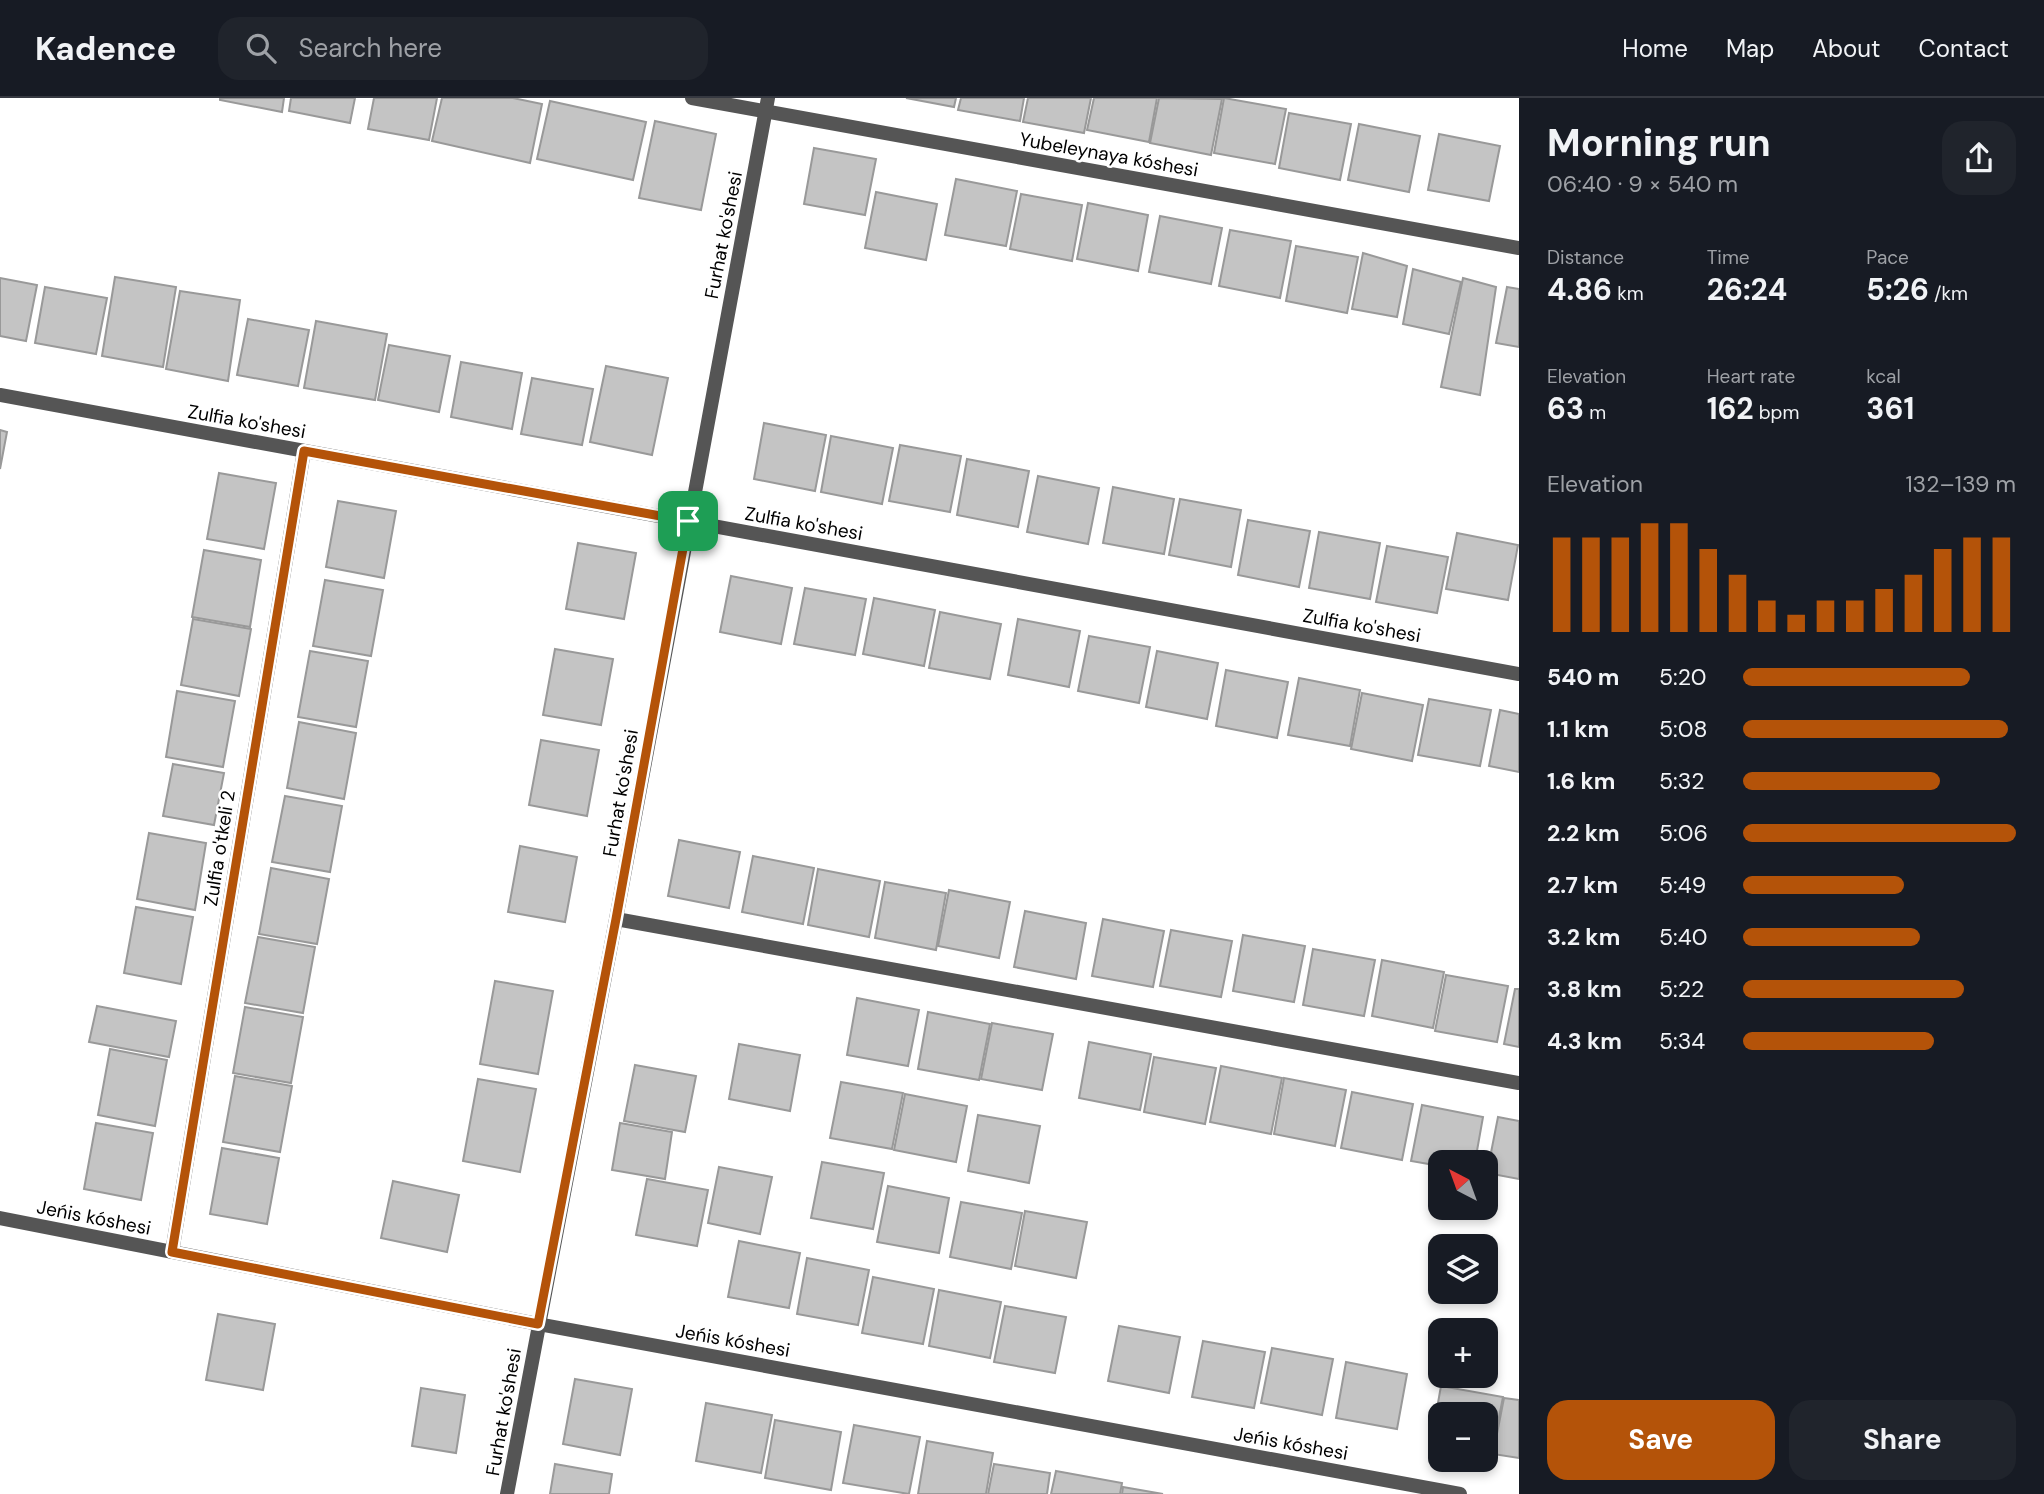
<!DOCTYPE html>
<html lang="en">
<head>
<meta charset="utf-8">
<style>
  :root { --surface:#171b24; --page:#20242c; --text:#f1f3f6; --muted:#9ea1a6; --line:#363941; --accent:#b45309 }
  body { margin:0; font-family:"DM Sans",sans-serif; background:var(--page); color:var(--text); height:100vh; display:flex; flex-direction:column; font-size:26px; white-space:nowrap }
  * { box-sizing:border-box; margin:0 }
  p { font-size:23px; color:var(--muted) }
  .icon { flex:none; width:38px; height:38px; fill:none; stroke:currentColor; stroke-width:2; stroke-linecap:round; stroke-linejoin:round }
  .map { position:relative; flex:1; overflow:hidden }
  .panel { display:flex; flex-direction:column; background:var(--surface); width:525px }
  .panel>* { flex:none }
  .needle { width:46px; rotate:319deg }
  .controls { position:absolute; left:1428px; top:1052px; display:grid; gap:14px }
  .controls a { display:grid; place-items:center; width:70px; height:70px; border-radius:14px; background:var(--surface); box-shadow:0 4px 10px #0003; font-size:35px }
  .pin { position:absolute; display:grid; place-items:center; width:60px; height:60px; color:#fff; margin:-30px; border-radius:14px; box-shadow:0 4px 10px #0006 }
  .round { display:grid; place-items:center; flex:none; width:74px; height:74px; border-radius:21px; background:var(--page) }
  .summary { display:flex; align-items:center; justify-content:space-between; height:119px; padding:0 28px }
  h1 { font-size:38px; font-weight:700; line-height:52px }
  .metrics { display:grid; grid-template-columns:repeat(3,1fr); gap:10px; height:119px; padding:7px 28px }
  .metrics div { display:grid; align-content:center }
  .metrics b { font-size:30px; font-weight:700 }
  .metrics small { font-size:19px; font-weight:400 }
  .metrics p { font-size:19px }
  .chart { height:196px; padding:14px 28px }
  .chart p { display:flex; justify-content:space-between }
  .chart svg { width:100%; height:126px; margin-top:7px; stroke:var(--accent); stroke-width:6 }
  .button { display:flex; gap:14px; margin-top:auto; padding:14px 28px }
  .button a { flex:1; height:80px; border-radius:21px; background:var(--accent); color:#fff; font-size:28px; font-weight:700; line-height:80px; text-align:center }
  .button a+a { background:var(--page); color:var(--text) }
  ul { padding:0 28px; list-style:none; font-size:23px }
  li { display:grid; grid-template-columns:112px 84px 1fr; align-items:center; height:52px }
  li i { height:18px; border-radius:9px; background:var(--accent) }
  header { display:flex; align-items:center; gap:42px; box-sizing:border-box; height:98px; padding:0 35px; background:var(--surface); border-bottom:2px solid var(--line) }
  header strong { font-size:33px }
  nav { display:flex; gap:38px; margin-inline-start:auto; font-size:24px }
  .search { width:490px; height:63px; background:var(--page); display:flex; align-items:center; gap:18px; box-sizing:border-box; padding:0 24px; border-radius:21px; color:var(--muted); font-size:26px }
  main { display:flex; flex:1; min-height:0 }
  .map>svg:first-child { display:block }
  .building { fill:#c4c4c4; stroke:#999; stroke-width:2 }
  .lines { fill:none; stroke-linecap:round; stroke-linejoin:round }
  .street { stroke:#555; stroke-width:14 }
  .route-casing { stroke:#fff; stroke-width:14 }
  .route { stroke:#b45309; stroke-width:9 }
  .labels { text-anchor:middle; stroke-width:5; stroke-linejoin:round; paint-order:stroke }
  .street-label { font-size:19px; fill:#000; stroke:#fff }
</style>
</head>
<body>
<header>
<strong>Kadence</strong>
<div class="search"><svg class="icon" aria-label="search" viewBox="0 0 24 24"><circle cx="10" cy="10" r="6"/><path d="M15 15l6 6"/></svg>Search here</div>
<nav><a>Home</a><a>Map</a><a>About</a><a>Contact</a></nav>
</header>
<main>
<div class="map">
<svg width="1519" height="1396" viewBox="0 0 1519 1396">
  <rect width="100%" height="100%" fill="#fff"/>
  <g class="building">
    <polygon points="220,0 284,0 282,14 220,2"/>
    <polygon points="291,0 355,0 350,25 289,13"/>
    <polygon points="374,0 437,0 429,42 368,31"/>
    <polygon points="442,0 513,0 542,6 530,65 432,43"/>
    <polygon points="906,0 956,0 954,9"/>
    <polygon points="961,0 1024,0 1020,23 958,12"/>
    <polygon points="1028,0 1091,0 1084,35 1023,24"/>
    <polygon points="1094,0 1157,0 1149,44 1087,32"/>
    <polygon points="1159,0 1222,1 1211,57 1150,45"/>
    <polygon points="1224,0 1286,11 1275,66 1214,55"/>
    <polygon points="550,3 646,24 633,82 537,61"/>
    <polygon points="1289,15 1351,26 1340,82 1279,70"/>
    <polygon points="655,23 716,36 701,112 639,100"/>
    <polygon points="1359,26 1420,38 1409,94 1348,82"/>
    <polygon points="1439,36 1500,48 1489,103 1428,92"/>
    <polygon points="814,50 876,61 865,117 804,106"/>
    <polygon points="956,81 1017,93 1006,148 945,137"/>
    <polygon points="876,94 937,106 926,162 865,150"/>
    <polygon points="1021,96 1082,107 1072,163 1010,151"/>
    <polygon points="1088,105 1148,117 1138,173 1077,161"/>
    <polygon points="1160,118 1222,130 1211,186 1149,174"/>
    <polygon points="1230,132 1291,143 1280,200 1219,188"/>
    <polygon points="1296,148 1358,159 1347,215 1286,203"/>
    <polygon points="1363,155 1407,168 1397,219 1352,211"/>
    <polygon points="1413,171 1461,184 1449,236 1403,226"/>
    <polygon points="115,179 176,189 163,269 102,258"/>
    <polygon points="0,180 37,187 26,243 0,238"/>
    <polygon points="1463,180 1496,189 1480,297 1441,289"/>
    <polygon points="45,189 107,200 96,256 35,245"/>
    <polygon points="1507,189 1519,191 1519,249 1496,245"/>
    <polygon points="180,193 240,202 228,283 166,271"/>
    <polygon points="248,221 309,232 298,288 237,277"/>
    <polygon points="316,223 387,236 375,302 304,290"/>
    <polygon points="389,247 450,258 439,314 378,302"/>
    <polygon points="461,264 522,275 512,331 451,319"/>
    <polygon points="606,268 668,280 652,357 590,344"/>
    <polygon points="532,280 593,291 582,347 521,336"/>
    <polygon points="764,325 826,337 815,393 754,381"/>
    <polygon points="0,332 7,334 0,371"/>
    <polygon points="831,338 893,350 882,406 821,394"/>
    <polygon points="900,347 961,358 950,414 889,403"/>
    <polygon points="967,361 1029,373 1018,429 957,417"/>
    <polygon points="219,375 276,385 264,451 207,441"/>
    <polygon points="1038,378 1099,390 1088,446 1027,434"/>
    <polygon points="1113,389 1174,401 1164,456 1103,445"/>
    <polygon points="1180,401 1241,412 1231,469 1169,457"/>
    <polygon points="338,403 396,413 384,480 326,469"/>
    <polygon points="1248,422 1310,433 1299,489 1238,477"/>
    <polygon points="1319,434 1380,445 1370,501 1309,490"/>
    <polygon points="1457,435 1518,447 1508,502 1446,491"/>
    <polygon points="578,445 636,455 624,521 566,511"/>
    <polygon points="1387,448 1448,459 1437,515 1376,504"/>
    <polygon points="204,452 261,462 250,529 192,519"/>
    <polygon points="731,478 792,490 781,546 720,534"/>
    <polygon points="325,482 383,492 371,558 313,548"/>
    <polygon points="805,490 866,501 855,557 794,546"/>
    <polygon points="874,500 935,512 924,568 863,556"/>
    <polygon points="940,514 1001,526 990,581 929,570"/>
    <polygon points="193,521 251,531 239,598 181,587"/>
    <polygon points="1018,521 1080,533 1069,589 1008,577"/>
    <polygon points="1089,538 1150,549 1139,605 1078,593"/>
    <polygon points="555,551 613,561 601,627 543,617"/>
    <polygon points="310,553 368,563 356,629 298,619"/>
    <polygon points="1157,553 1218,565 1207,621 1146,609"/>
    <polygon points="1226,572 1288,584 1277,640 1216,628"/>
    <polygon points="1299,580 1360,592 1350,648 1288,637"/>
    <polygon points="177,593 235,603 223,669 166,659"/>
    <polygon points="1362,595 1423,607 1412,663 1351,651"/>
    <polygon points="1429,601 1491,612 1480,668 1418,657"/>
    <polygon points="1500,612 1519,616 1519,674 1489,668"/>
    <polygon points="299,624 356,635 344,701 287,690"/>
    <polygon points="541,642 599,652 587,718 529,707"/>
    <polygon points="173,666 224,675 214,727 163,718"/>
    <polygon points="285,698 342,708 330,774 272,764"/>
    <polygon points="149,735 206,745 195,812 137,801"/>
    <polygon points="679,742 740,754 729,810 668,798"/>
    <polygon points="520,748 577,759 565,824 508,814"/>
    <polygon points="753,758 814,770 803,826 742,814"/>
    <polygon points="271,770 329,781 317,846 259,836"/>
    <polygon points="818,771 880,783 869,839 808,827"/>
    <polygon points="885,784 946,795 936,852 875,840"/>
    <polygon points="949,792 1010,804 999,860 938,848"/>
    <polygon points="136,809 193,819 181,886 124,875"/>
    <polygon points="1025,813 1086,825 1076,881 1014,869"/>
    <polygon points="1103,821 1164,833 1153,889 1092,878"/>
    <polygon points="1171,832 1232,843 1221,899 1160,888"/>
    <polygon points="1243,837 1305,848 1294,904 1233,893"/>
    <polygon points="258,839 315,849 303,915 245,905"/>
    <polygon points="1313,851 1375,862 1364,918 1303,907"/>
    <polygon points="1382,862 1444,874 1433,930 1372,918"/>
    <polygon points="1446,877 1508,888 1497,944 1435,933"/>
    <polygon points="495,883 553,893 538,976 480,966"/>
    <polygon points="1515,891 1519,891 1519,949 1504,946"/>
    <polygon points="857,900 919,912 908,968 847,957"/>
    <polygon points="97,908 176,923 169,959 89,944"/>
    <polygon points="245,909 303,919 291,985 233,975"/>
    <polygon points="928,914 990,926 979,982 918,971"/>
    <polygon points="992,925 1053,936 1042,992 981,981"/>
    <polygon points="1089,944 1151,956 1140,1012 1079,1000"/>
    <polygon points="739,946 800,957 790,1013 729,1001"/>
    <polygon points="110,951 167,962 155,1028 98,1017"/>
    <polygon points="1154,959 1216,970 1205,1026 1144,1014"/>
    <polygon points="635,967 696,978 685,1034 624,1023"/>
    <polygon points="1221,968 1282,980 1271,1036 1210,1024"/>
    <polygon points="235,978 292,988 280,1054 223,1044"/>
    <polygon points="1284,980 1346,992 1335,1048 1274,1036"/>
    <polygon points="478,981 536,991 520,1074 463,1063"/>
    <polygon points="841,984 903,995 892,1051 830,1040"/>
    <polygon points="1352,994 1413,1006 1402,1062 1341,1050"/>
    <polygon points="905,996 967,1008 956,1064 894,1052"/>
    <polygon points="1422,1007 1483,1019 1475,1064 1440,1064 1440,1068 1411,1063"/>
    <polygon points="978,1017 1040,1028 1029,1085 968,1073"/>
    <polygon points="1498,1019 1519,1023 1519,1081 1487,1075"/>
    <polygon points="96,1025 153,1035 141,1102 84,1091"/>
    <polygon points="620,1025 672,1034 665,1081 612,1072"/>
    <polygon points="222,1050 279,1060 267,1126 210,1116"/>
    <polygon points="822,1064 884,1075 873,1131 811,1120"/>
    <polygon points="719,1069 772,1079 760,1136 708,1125"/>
    <polygon points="647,1081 708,1092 697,1148 636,1137"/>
    <polygon points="393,1083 459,1097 447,1154 381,1140"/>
    <polygon points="888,1088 949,1100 939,1155 877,1144"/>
    <polygon points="961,1104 1022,1115 1011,1171 950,1159"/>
    <polygon points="1025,1113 1087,1124 1076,1180 1015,1168"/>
    <polygon points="739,1143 800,1155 789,1210 728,1199"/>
    <polygon points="807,1160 869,1172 858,1227 797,1216"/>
    <polygon points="873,1179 934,1191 923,1246 862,1235"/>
    <polygon points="939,1192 1001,1204 990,1260 929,1248"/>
    <polygon points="1005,1208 1066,1219 1055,1275 994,1264"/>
    <polygon points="218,1216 275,1226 263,1292 206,1282"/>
    <polygon points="1119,1228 1180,1239 1169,1295 1108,1283"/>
    <polygon points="1203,1243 1265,1254 1254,1310 1192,1299"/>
    <polygon points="1272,1250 1333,1261 1322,1317 1261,1305"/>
    <polygon points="1346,1264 1407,1276 1397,1331 1336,1320"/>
    <polygon points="575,1281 632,1291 620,1357 563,1346"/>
    <polygon points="1441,1288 1503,1299 1492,1355 1486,1354 1486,1316 1440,1316 1440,1345 1431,1344"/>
    <polygon points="421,1290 465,1297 456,1355 412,1348"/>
    <polygon points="1504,1300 1519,1302 1519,1360 1493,1356"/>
    <polygon points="706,1305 772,1317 761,1375 696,1363"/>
    <polygon points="775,1322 841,1334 831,1392 765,1380"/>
    <polygon points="854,1327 920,1339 909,1396 843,1385"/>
    <polygon points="927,1343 993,1355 986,1396 918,1396"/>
    <polygon points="555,1366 612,1376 609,1396 550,1396"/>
    <polygon points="994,1366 1050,1375 1047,1396 988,1396"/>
    <polygon points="1056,1373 1122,1385 1120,1396 1051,1396"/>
    <polygon points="1123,1389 1163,1396 1122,1396"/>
  </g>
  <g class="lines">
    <g class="street">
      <polyline points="692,0 1519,150"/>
      <polyline points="0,297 1519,576"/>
      <polyline points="616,821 1519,985"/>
      <polyline points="0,1120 538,1226 1460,1396"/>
      <polyline points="172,1154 304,353"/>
      <polyline points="507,1396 616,821 768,0"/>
    </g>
  </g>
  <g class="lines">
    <g class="route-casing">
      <polygon id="route" points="304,353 688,423 616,821 538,1226 172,1154"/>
    </g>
    <use href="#route" class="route"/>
  </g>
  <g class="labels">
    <g class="street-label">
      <text transform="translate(1109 56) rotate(10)" y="7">Yubeleynaya kóshesi</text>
      <text transform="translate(723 137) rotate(-79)" y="7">Furhat ko'shesi</text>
      <text transform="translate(247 323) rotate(10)" y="7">Zulfia ko'shesi</text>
      <text transform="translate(804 425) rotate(10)" y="7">Zulfia ko'shesi</text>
      <text transform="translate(1362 527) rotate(10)" y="7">Zulfia ko'shesi</text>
      <text transform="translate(620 695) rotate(-80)" y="7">Furhat ko'shesi</text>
      <text transform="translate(219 750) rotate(-81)" y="7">Zulfia o'tkeli 2</text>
      <text transform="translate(94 1119) rotate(11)" y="7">Jeńis kóshesi</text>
      <text transform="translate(733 1242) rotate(10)" y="7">Jeńis kóshesi</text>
      <text transform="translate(503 1314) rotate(-80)" y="7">Furhat ko'shesi</text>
      <text transform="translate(1291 1345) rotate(10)" y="7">Jeńis kóshesi</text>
    </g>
  </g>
</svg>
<div class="controls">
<a><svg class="needle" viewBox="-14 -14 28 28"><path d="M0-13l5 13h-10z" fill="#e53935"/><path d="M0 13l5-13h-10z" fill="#9ea1a6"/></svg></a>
<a><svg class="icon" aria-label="layers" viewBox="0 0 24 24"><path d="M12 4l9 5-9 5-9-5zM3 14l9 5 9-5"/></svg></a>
<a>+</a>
<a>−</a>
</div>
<div class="pin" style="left:688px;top:423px;background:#1e9e55"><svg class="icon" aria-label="arrive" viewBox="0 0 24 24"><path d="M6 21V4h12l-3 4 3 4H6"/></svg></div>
</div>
<section class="panel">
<div class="summary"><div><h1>Morning run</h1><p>06:40 · 9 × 540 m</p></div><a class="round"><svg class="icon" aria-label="share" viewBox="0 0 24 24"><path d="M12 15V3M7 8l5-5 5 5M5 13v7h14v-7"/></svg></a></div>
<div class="metrics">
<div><p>Distance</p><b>4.86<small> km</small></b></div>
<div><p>Time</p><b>26:24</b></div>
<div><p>Pace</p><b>5:26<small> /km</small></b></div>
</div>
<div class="metrics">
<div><p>Elevation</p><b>63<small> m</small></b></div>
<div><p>Heart rate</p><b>162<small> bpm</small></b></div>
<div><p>kcal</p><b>361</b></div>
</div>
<div class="chart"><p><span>Elevation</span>132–139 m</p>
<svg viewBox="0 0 160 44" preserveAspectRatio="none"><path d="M5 44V11M15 44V11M25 44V11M35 44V6M45 44V6M55 44V15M65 44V24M75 44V33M85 44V38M95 44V33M105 44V33M115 44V29M125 44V24M135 44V15M145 44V11M155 44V11"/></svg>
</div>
<ul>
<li><b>540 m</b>5:20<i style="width:83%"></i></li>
<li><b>1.1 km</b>5:08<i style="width:97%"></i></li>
<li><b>1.6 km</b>5:32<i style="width:72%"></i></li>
<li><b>2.2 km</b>5:06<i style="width:100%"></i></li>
<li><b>2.7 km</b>5:49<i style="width:59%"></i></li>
<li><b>3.2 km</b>5:40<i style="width:65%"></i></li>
<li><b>3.8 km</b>5:22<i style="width:81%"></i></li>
<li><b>4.3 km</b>5:34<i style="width:70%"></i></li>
</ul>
<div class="button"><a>Save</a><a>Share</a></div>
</section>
</main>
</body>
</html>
